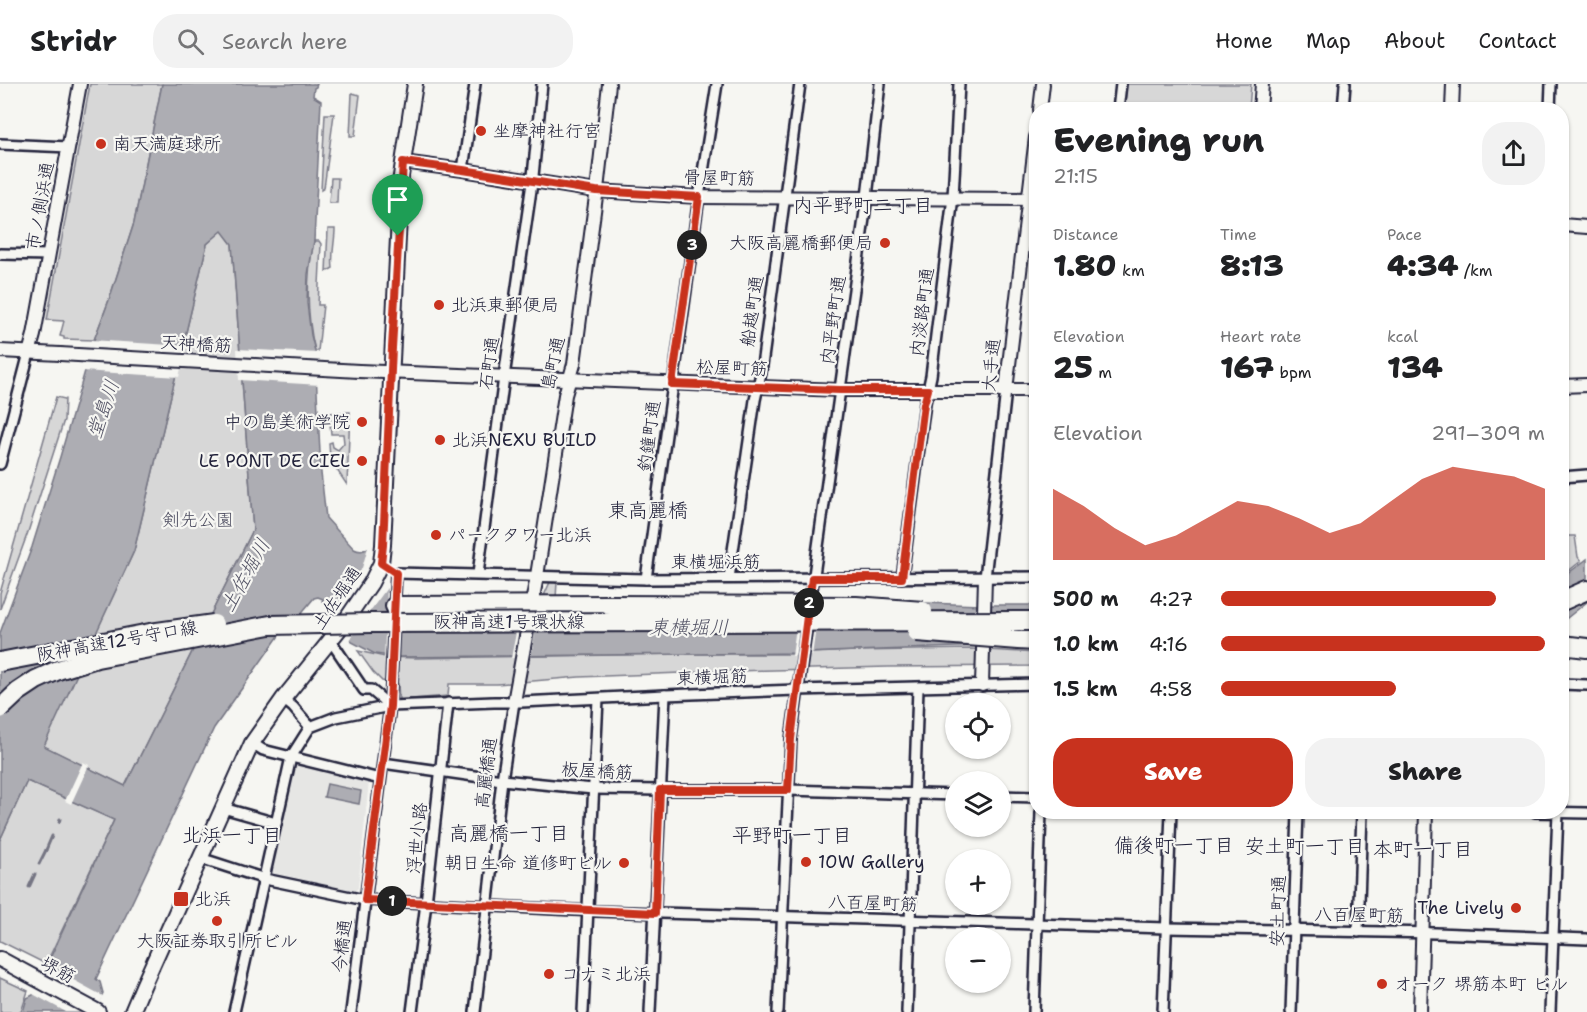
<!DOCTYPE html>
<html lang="en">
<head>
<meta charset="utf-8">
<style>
  :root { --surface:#fff; --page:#f2f2f2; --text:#202124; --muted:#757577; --line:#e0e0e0; --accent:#c8321e }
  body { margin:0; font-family:"Shantell Sans","Klee One",sans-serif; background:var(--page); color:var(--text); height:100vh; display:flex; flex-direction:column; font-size:22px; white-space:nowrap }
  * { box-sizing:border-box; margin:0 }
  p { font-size:20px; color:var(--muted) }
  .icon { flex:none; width:33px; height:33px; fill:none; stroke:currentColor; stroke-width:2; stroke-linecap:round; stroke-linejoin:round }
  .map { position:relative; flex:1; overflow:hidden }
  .sheet { position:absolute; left:1029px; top:18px; width:540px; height:717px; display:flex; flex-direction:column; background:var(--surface); border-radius:24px; box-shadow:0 2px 4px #0004 }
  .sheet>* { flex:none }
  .tools { position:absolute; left:945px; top:609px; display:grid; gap:12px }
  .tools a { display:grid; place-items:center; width:66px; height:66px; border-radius:50%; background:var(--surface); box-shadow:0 2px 4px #0004; font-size:30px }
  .pin { position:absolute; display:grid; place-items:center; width:51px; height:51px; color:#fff; margin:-62px -26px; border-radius:50% 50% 50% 0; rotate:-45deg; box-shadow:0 0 6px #0007 }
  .pin .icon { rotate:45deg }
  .km { position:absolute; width:30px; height:30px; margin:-15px; border-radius:50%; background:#222; color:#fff; font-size:16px; line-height:30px; text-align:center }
  .round { display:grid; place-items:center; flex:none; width:63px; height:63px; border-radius:24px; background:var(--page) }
  .headline { display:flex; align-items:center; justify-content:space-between; height:102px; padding:0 24px }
  h1 { font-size:33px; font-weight:800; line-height:45px }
  .metrics { display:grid; grid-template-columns:repeat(3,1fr); gap:9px; height:102px; padding:6px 24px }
  .metrics div { display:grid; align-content:center }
  .metrics b { font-size:30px; font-weight:800 }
  .metrics small { font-size:16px; font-weight:400 }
  .metrics p { font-size:16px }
  .chart { height:168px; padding:12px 24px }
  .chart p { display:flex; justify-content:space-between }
  .chart svg { width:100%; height:108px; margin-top:6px; fill:var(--accent); opacity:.7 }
  .action { display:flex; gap:12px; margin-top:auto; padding:12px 24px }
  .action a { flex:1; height:69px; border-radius:24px; background:var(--accent); color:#fff; font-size:24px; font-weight:800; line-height:69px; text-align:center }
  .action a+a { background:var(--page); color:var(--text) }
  ul { padding:0 24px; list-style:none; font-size:20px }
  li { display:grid; grid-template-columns:96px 72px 1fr; align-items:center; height:45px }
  li i { height:15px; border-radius:8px; background:var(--accent) }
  header { display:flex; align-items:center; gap:36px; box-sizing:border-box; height:84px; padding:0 30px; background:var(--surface); border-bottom:2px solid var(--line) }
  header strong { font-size:28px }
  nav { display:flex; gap:33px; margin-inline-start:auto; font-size:21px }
  .search { width:420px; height:54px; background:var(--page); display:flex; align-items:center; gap:15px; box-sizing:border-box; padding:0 21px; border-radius:24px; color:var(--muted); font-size:22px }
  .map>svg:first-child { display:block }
  .built { fill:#e6e6e4 }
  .green { fill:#d7d7d7; stroke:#7c7c89; stroke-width:1.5 }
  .water { fill:#adadb3; stroke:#757583; stroke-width:1.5; fill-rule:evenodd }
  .pier { fill:#f6f6f2 }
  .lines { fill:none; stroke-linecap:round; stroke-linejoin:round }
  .stream { stroke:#757583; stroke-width:3 }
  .minor-casing { stroke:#22223b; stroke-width:14 }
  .tertiary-casing { stroke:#22223b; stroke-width:16 }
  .secondary-casing { stroke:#22223b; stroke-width:18 }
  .motorway-casing { stroke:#22223b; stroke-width:22 }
  .minor { stroke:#f6f6f2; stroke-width:9 }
  .tertiary { stroke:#f6f6f2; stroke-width:12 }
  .secondary { stroke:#f6f6f2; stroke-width:14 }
  .motorway { stroke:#f6f6f2; stroke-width:18 }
  .tertiary-bridge-casing { stroke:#22223b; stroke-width:16; stroke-linecap:butt }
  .motorway-bridge-casing { stroke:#22223b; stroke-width:22; stroke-linecap:butt }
  .tertiary-bridge { stroke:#f6f6f2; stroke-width:12 }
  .motorway-bridge { stroke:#f6f6f2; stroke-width:18 }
  .route-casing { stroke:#fff; stroke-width:12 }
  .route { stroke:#c8321e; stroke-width:8 }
  .poi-dot { fill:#c8321e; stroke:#f6f6f2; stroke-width:2 }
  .labels { text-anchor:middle; stroke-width:4.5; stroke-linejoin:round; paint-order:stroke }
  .poi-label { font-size:18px; fill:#22223b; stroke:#f6f6f2; text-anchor:start }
  .street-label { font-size:18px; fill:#22223b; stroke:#f6f6f2 }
  .park-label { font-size:18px; fill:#4f4f62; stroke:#f6f6f2 }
  .neighbourhood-label { font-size:20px; fill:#22223b; stroke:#f6f6f2 }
  .water-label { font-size:20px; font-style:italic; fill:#535365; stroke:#f6f6f2 }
</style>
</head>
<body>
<header>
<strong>Stridr</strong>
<div class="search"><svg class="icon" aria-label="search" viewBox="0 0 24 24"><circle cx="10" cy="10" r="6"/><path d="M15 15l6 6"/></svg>Search here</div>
<nav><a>Home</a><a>Map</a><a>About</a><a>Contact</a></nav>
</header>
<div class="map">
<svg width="1587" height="928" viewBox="0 0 1587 928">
  <rect width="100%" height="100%" fill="#f6f6f2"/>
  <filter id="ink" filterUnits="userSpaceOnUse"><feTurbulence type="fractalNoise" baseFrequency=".0167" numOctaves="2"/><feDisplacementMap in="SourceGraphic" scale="12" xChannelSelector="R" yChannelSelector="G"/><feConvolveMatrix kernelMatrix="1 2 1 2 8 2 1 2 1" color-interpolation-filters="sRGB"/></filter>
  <g filter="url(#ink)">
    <polygon class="built" points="298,679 369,697 358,804 355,807 273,789 281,738 294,681"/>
    <g class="green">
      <polygon points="90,0 162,0 134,139 109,216 94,256 64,255 64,253 60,252 64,237 47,236"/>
      <polygon points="1127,0 1251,0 1249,25 1124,25"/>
      <polygon points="352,9 360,11 355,52 350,52"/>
      <polygon points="325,30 334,30 324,104 321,106"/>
      <polygon points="331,94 338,94 337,119 329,119"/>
      <path d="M328,145H335C335,158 331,171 333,184L326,188Z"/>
      <polygon points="222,146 232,160 253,446 125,702 43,662 134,467 207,160"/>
      <path d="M314,157H319L321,160L318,221H323L318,267H315C306,229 306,194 314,157Z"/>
      <polygon points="56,313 65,315 64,336 28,448 0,525 0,509"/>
      <polygon points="350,328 347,401 335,383 332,374 330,375 329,359 332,358 333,363 338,366 344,359 343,350 331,350 329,329"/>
      <polygon points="1562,452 1575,452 1578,473 1581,477 1562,492"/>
      <polygon points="552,497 557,498 556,514 543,514 550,498"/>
      <polygon points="970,565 1036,569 1036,582 888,583 732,587 579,593 497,600 449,600 448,612 399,616 398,600 382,597 373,588 358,567 385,573 417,574 684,570 790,570 856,567"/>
      <polygon points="27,697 114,736 46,880 0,857 0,756"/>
      <polygon points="0,894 28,907 21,928 0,928"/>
    </g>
    <g class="water">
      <path d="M162,0H317L316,3L314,4L313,12L321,17L314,157L308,190L307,219L311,251L315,267L321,389L326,434L354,465C360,468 363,467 368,464L409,513L872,517L980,521H1036V566L982,562L804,569L398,573L375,570L352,558L334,528L322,517L323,515L318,513L314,514L299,532L283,546L214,644L96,895L100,898L103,909L95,928H23L27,914L33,911L114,736L27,697L0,756V549L32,463L60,373L94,256L109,216L134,139ZM222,147L232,160L253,446L125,702L44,662L134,467L207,160Z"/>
      <polygon points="1587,475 1587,518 1562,538 1562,494"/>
      <polygon points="327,700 361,707 359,720 324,713"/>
    </g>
    <g class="pier">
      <polygon points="91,256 186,262 179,293 82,287"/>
      <polygon points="237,265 318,269 320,301 239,296"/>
      <polygon points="368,463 373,464 395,482 395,486 408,495 407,510 413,514 400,528 397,576 384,574 387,504 349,556 331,529 345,512 362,484"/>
      <polygon points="523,513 541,514 531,574 511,574"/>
      <polygon points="800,514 820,514 812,572 792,572"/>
      <polygon points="83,678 89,681 71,720 65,717"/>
      <polygon points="44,880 103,912 96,928 66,928 31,909"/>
    </g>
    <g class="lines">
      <g class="stream">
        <polyline points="59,738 60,735"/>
        <polyline points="46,766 52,752"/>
        <polyline points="39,780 46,766"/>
        <polyline points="29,803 35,790"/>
      </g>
      <g class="minor-casing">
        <g id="minor">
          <polyline points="1118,26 1121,0"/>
          <polyline points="1343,26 1345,0"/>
          <polyline points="1550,26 1551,0"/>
          <polyline points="0,60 69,63"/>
          <polyline points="463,86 475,0"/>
          <polyline points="0,170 49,171"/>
          <polyline points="0,380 29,269"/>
          <polyline points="1562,393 1587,391"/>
          <polyline points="396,489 646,495 1036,493"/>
          <polyline points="478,490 504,293 533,92 542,0"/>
          <polyline points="729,494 755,316 761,289 800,0"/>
          <polyline points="902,494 925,319 931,292 953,113 959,0"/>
          <polyline points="985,494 1006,306"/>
          <polyline points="646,495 699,113 717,0"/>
          <polyline points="331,557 364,606 371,606 390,622"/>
          <polyline points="1562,600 1587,601"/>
          <polyline points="283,615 293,623 310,643"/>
          <polyline points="310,643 336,633 390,622 494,618 521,618 665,611 797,606 1036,600"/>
          <polyline points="252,659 263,666 380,695"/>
          <polyline points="383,679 502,696 593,705 660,706 788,706 956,711"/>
          <polyline points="1000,712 1036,713"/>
          <polyline points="223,724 276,739"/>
          <polyline points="1535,728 1587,729"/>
          <polyline points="200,774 265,795 365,816 594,827 1166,844 1436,849 1587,855"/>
          <polyline points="1358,848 1362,728"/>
          <polyline points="234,928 291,673 310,643"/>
          <polyline points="351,928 390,622 396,489"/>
          <polyline points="412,928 426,819 448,619"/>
          <polyline points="475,928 502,696 514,618"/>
          <polyline points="583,928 598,615"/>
          <polyline points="650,928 665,611"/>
          <polyline points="778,928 791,655 867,113 880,0"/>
          <polyline points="907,928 918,604"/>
          <polyline points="1034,928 1041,728"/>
          <polyline points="1163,928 1171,728"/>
          <polyline points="1291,928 1298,728"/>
          <polyline points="1550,928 1558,728"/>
        </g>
      </g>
      <g class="tertiary-casing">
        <g id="tertiary">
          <polyline points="1040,26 1043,0"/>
          <polyline points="1260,26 1262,0"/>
          <polyline points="1452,26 1453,0"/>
          <polyline points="403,78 463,86 596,107 699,113 1036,115"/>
          <polyline points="1562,141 1587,143"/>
          <polyline points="0,267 60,270"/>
          <polyline points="29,269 34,251 80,0"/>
          <polyline points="359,287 840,306 1036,306"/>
          <polyline points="1562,302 1587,301"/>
          <polyline points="1006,306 1036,53"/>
          <polyline points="982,601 985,494"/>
          <polyline points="514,618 537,492 565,311 574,280 598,97 609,0"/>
          <polyline points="1420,928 1426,728"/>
        </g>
      </g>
      <g class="secondary-casing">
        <g id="secondary">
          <polyline points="0,875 98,928"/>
          <polyline points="132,928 143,902 252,659 283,615 341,543 371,499 381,479 383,461 401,92 415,0"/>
        </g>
      </g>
      <g class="motorway-casing">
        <g id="motorway">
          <polyline points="1562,517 1587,506"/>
          <polyline points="395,522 610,521"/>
          <polyline points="1018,556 1036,557"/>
          <polyline points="1562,561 1587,564"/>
        </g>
      </g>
      <use href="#minor" class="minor"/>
      <use href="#tertiary" class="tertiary"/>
      <use href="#secondary" class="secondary"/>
      <use href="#motorway" class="motorway"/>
      <g class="tertiary-bridge-casing">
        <polyline id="tertiary-bridge" points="60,270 359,287"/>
      </g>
      <g class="motorway-bridge-casing">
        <g id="motorway-bridge">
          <polyline points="610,521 856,522 923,527"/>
          <polyline points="917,548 1018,556"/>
          <polyline points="0,578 150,549 214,540"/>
          <polyline points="0,625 18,608 36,596 58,586 97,574 270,541 371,539 1036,537"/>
        </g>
      </g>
      <use href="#tertiary-bridge" class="tertiary-bridge"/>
      <use href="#motorway-bridge" class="motorway-bridge"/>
    </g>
  </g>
  <g class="lines" filter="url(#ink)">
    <g class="route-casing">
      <polygon id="route" points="403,78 463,86 596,107 699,113 672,300 840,306 928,306 924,320 902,494 812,494 791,655 788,706 660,706 655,829 365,816 390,622 396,489 381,479 383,461 392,264"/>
    </g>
    <use href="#route" class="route"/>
  </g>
  <g class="poi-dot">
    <circle cx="481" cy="47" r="6"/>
    <circle cx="101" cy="60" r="6"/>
    <circle cx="885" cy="159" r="6"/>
    <circle cx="439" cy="221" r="6"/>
    <circle cx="362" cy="338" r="6"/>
    <circle cx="440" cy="356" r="6"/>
    <circle cx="362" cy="377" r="6"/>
    <circle cx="436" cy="451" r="6"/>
    <circle cx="806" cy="778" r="6"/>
    <circle cx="624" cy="779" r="6"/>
    <rect x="173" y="807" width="16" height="16" rx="3"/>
    <circle cx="1516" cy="824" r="6"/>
    <circle cx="217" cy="837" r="6"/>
    <circle cx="549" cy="890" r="6"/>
    <circle cx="1382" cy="900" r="6"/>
  </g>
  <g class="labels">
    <g class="poi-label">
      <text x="493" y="53">坐摩神社行宮</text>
      <text x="113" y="66">南天満庭球所</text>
      <text x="873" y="165" text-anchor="end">大阪高麗橋郵便局</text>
      <text x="451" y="227">北浜東郵便局</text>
      <text x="350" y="344" text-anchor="end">中の島美術学院</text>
      <text x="452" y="362">北浜NEXU BUILD</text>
      <text x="350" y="383" text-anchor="end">LE PONT DE CIEL</text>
      <text x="448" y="457">パークタワー北浜</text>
      <text x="818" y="784">10W Gallery</text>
      <text x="612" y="785" text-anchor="end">朝日生命 道修町ビル</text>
      <text x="195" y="821">北浜</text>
      <text x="1504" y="830" text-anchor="end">The Lively</text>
      <text x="217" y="863" text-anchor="middle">大阪証券取引所ビル</text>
      <text x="561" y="896">コナミ北浜</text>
      <text x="1394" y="906">オーク 堺筋本町 ビル</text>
    </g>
    <g class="street-label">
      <text transform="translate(719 94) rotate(1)" y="6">骨屋町筋</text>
      <text transform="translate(40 122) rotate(-80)" y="6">市ノ側浜通</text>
      <text transform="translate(752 227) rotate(-82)" y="6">船越町通</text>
      <text transform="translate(922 228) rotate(-83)" y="6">内淡路町通</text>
      <text transform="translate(833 236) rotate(-82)" y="6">内平野町通</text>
      <text transform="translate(196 260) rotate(3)" y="6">天神橋筋</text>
      <text transform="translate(489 279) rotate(-82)" y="6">石町通</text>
      <text transform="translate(553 279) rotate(-78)" y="6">島町通</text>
      <text transform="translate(991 281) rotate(-84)" y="6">大手通</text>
      <text transform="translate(732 284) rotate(2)" y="6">松屋町筋</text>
      <text transform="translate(649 352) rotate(-82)" y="6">釣鐘町通</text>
      <text x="716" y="484">東横堀浜筋</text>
      <text transform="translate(337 514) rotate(-56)" y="6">土佐堀通</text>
      <text x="509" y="544">阪神高速1号環状線</text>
      <text transform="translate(117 557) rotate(-10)" y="6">阪神高速12号守口線</text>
      <text transform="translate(712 593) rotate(-2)" y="6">東横堀筋</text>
      <text transform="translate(597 687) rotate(3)" y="6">板屋橋筋</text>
      <text transform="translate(486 689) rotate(-83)" y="6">高麗橋通</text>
      <text transform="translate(417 754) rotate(-84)" y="6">浮世小路</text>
      <text transform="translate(873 819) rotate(2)" y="6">八百屋町筋</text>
      <text transform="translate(1278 827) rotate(-88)" y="6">安土町通</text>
      <text transform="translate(1359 831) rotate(1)" y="6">八百屋町筋</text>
      <text transform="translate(342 862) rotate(-83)" y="6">今橋通</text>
      <text transform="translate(58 886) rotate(28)" y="6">堺筋</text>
    </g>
    <g class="park-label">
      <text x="198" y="442">剣先公園</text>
    </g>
    <g class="neighbourhood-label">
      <text x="863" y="128">内平野町二丁目</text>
      <text x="648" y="433">東高麗橋</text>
      <text x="509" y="756">高麗橋一丁目</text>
      <text x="232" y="758">北浜一丁目</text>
      <text x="792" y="758">平野町一丁目</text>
      <text x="1174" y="768">備後町一丁目</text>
      <text x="1305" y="769">安土町一丁目</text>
      <text x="1423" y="772">本町一丁目</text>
    </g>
    <g class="water-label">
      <text transform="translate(103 325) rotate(-71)" y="7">堂島川</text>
      <text transform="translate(245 491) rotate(-61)" y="7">土佐堀川</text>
      <text x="689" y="550">東横堀川</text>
    </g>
  </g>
</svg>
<div class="tools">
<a><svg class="icon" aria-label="locate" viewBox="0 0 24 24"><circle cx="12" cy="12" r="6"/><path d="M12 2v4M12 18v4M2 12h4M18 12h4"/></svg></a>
<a><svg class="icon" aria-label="layers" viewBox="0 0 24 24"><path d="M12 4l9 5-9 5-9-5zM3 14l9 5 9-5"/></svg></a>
<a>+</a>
<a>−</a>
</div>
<div class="pin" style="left:398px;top:152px;background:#1e9e55"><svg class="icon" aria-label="arrive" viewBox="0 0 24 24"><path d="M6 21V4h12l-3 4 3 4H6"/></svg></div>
<b class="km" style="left:392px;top:817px">1</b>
<b class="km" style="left:809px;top:519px">2</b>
<b class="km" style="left:692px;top:161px">3</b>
<section class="sheet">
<div class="headline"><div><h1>Evening run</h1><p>21:15</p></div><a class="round"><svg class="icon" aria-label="share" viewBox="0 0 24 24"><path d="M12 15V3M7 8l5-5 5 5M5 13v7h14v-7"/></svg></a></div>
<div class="metrics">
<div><p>Distance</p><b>1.80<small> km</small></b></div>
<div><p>Time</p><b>8:13</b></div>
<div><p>Pace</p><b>4:34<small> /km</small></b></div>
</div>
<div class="metrics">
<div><p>Elevation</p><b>25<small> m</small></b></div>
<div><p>Heart rate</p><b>167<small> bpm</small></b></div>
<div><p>kcal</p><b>134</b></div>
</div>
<div class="chart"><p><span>Elevation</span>291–309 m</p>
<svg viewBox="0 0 160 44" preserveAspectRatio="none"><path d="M0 44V15L10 22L20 31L30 38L40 34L50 27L60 20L70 22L80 27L90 33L100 29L110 20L120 11L130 6L140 8L150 10L160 15V44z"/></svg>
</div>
<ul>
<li><b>500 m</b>4:27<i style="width:85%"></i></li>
<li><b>1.0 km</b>4:16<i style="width:100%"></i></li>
<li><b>1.5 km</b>4:58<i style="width:54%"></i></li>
</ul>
<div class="action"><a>Save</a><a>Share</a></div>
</section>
</div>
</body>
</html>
